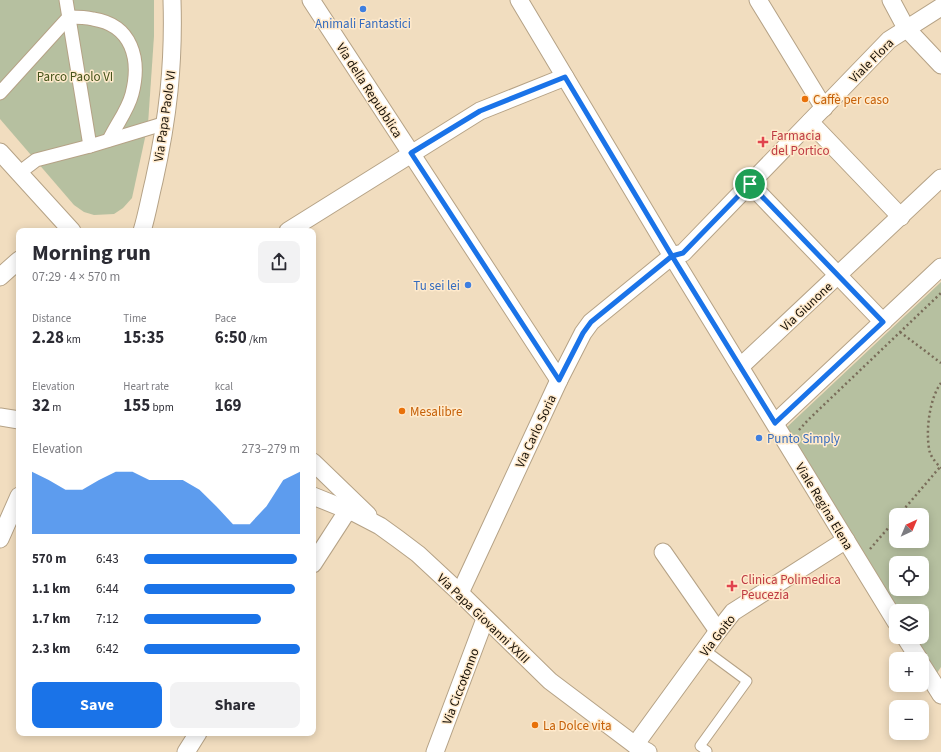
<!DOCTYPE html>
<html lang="en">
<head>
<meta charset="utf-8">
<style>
  :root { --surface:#fff; --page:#f2f2f3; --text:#2b2b33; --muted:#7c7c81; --accent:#1a73e8 }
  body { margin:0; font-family:"Source Sans 3",sans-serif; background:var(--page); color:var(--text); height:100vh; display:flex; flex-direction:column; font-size:15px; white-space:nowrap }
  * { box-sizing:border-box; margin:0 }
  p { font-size:13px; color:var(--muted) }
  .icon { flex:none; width:22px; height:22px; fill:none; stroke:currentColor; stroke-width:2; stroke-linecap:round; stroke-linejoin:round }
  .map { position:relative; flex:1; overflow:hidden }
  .details { position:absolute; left:16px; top:228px; width:300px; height:508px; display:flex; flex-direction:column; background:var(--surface); border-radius:8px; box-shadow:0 2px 10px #0003 }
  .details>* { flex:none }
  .needle { width:26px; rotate:44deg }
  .buttons { position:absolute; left:889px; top:508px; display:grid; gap:8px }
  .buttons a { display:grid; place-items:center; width:40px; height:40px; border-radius:8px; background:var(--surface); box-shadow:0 2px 10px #0003; font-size:20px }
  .pin { position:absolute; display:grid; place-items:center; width:34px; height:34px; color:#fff; margin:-17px; border:2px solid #fff; border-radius:50%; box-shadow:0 1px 4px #0007 }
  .round { display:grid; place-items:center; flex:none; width:42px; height:42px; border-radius:8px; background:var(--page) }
  .headline { display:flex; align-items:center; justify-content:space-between; height:68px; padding:0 16px }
  h1 { font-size:22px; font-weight:700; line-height:30px }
  .metrics { display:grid; grid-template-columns:repeat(3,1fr); gap:6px; height:68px; padding:4px 16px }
  .metrics div { display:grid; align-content:center }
  .metrics b { font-size:17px; font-weight:700 }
  .metrics small { font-size:11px; font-weight:400 }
  .metrics p { font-size:11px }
  .chart { height:112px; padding:8px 16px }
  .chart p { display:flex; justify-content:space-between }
  .chart svg { width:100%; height:72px; margin-top:4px; fill:var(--accent); opacity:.7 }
  .action { display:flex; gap:8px; margin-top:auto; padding:8px 16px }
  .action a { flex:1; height:46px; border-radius:8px; background:var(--accent); color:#fff; font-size:16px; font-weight:700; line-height:46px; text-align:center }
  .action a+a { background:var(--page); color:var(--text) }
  ul { padding:0 16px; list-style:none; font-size:13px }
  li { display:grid; grid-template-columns:64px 48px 1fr; align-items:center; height:30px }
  li i { height:10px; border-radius:5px; background:var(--accent) }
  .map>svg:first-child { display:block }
  .green { fill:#b6c0a0; fill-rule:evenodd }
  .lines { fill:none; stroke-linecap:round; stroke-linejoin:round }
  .service-casing { stroke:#b5a286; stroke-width:11 }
  .pedestrian-casing { stroke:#b5a286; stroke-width:15 }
  .minor-casing { stroke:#b5a286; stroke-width:19 }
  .path { stroke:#796c59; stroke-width:2.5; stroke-dasharray:2 3; stroke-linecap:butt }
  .service { stroke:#fff; stroke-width:9 }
  .pedestrian { stroke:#fff; stroke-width:13 }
  .minor { stroke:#fff; stroke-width:17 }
  .route-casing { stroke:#fff; stroke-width:8 }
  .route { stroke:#1a73e8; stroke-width:5 }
  .shop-dot { fill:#3f7fe0; stroke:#ffeacc; stroke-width:1.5 }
  .food-dot { fill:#e8710a; stroke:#ffeacc; stroke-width:1.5 }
  .health-dot { fill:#e0444e; stroke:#ffeacc; stroke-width:1.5 }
  .labels { text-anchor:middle; stroke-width:3; stroke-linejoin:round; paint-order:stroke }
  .shop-label { font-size:13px; fill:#366cbe; stroke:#ffeacc }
  .street-label { font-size:13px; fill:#150e05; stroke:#ffeacc }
  .park-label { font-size:13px; fill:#46541a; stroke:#ffeacc }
  .food-label { font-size:13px; fill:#c56008; stroke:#ffeacc; text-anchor:start }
  .health-label { font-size:13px; fill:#be3a42; stroke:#ffeacc; text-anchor:start }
</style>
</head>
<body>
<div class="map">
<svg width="941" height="752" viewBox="0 0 941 752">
  <rect width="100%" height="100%" fill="#f1ddbf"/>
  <g class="green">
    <polygon points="0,0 154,0 154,36 148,124 132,198 123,208 114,214 94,215 84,212 74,205 0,119"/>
    <path d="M941,282V667L937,673L915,637H922V611H899L787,427ZM896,515H922V541H896ZM896,563H922V589H896Z"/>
  </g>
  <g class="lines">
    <g class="service-casing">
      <polyline id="service" points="705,650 747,681 700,746 707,751 706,752"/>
    </g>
    <g class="pedestrian-casing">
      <g id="pedestrian">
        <polyline points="66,0 90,146"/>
        <path d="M0,93L69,17C77,17 85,17 93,19C132,25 141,59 132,94C128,110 116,125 109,140"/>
        <polyline points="19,173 36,160 90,146 166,123"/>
      </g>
    </g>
    <g class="minor-casing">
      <g id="minor">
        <polyline points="311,0 559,380"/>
        <polyline points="519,0 672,256 896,622"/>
        <polyline points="758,0 824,108"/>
        <polyline points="891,0 906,28 941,65"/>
        <polyline points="810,122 901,217"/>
        <polyline points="0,152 72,231"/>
        <polyline points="750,184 883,322"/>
        <path d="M142,231C147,215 150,197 154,181C168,118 174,64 172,0"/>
        <polyline points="288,231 480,111 565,77"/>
        <polyline points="0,277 19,260"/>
        <polyline points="740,367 941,178"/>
        <polyline points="0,417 19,420"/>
        <polyline points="775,423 941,267"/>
        <polyline points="313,462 368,515"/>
        <polyline points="313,496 355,513 380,526 398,539 418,554 460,593 550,681 635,745 648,752"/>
        <polyline points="0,539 19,496"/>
        <polyline points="663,552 718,631"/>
        <polyline points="313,564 348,510"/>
        <polyline points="460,593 559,380 583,333 591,322 672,256 683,253 889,40 941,7"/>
        <polyline points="905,637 919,659"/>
        <polyline points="922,665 941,695"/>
        <polyline points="635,745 718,631 733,612 846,540"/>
        <polyline points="186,752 198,733"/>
        <polyline points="435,752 485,619"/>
      </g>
    </g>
    <g class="path">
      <polyline points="900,332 941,363"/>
      <path d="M941,383C929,399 925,434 930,453C932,458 937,464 941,468"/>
      <polyline points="799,430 808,420 941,293"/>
      <polyline points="899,515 940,467"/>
      <polyline points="870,549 896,519"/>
    </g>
    <use href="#service" class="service"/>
    <use href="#pedestrian" class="pedestrian"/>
    <use href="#minor" class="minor"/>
  </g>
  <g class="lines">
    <g class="route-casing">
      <polyline id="route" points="750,184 683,253 672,256 591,322 583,333 559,380 411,153 480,111 565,77 672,256 775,423 883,322 750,184"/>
    </g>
    <use href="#route" class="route"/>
  </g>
  <g class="shop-dot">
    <circle cx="363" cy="9" r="4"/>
    <circle cx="468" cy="285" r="4"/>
    <circle cx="759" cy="438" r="4"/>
  </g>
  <g class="food-dot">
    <circle cx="805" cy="99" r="4"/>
    <circle cx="402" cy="411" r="4"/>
    <circle cx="535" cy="725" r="4"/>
  </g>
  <g class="health-dot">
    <path d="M761 136h4v4h4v4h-4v4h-4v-4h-4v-4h4z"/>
    <path d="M730 580h4v4h4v4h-4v4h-4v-4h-4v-4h4z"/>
  </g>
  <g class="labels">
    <g class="shop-label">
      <text x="363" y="28">Animali Fantastici</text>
      <text x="460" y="290" text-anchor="end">Tu sei lei</text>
      <text x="767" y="443" text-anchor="start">Punto Simply</text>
    </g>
    <g class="street-label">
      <text transform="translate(871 60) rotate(-45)" y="5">Viale Flora</text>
      <text transform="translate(370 90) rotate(57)" y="5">Via della Repubblica</text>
      <text transform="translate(164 116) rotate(-82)" y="5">Via Papa Paolo VI</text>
      <text transform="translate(806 306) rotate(-43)" y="5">Via Giunone</text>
      <text transform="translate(535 431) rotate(-65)" y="5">Via Carlo Soria</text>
      <text transform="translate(825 506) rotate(59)" y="5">Viale Regina Elena</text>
      <text transform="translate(484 618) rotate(44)" y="5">Via Papa Giovanni XXIII</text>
      <text transform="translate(717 635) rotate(-52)" y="5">Via Goito</text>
      <text transform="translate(460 686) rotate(-69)" y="5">Via Ciccotonno</text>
    </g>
    <g class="park-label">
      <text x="75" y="81">Parco Paolo VI</text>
    </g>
    <g class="food-label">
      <text x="813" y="104">Caffè per caso</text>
      <text x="410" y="416">Mesalibre</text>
      <text x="543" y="730">La Dolce vita</text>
    </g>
    <g class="health-label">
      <text x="771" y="140">Farmacia<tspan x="771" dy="15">del Portico</tspan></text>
      <text x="741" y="584">Clinica Polimedica<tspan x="741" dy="15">Peucezia</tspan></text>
    </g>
  </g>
</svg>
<div class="buttons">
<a><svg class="needle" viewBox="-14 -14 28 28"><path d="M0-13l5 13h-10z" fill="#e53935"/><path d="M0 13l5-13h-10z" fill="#7c7c81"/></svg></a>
<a><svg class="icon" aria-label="locate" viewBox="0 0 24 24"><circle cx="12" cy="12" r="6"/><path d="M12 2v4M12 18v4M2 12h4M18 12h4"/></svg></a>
<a><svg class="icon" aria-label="layers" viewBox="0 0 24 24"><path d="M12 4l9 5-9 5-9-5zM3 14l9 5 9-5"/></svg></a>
<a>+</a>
<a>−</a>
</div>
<div class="pin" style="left:750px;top:184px;background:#1e9e55"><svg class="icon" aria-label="arrive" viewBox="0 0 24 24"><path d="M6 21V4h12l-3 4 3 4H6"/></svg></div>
<section class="details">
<div class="headline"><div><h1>Morning run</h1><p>07:29 · 4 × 570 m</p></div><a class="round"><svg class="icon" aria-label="share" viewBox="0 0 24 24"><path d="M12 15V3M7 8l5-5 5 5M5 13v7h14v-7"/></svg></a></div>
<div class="metrics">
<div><p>Distance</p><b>2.28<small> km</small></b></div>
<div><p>Time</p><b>15:35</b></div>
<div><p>Pace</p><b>6:50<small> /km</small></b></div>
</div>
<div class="metrics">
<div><p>Elevation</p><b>32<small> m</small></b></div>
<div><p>Heart rate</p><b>155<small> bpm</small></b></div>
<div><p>kcal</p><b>169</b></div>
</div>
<div class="chart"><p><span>Elevation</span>273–279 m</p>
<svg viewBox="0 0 160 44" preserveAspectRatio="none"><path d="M0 44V6L10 11L20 17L30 17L40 11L50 6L60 6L70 11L80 11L90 11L100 17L110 27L120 38L130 38L140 27L150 11L160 6V44z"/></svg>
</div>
<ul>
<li><b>570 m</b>6:43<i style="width:98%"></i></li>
<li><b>1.1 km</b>6:44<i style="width:97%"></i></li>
<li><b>1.7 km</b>7:12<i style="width:75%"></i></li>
<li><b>2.3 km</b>6:42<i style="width:100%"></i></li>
</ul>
<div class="action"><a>Save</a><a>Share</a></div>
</section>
</div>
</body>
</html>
